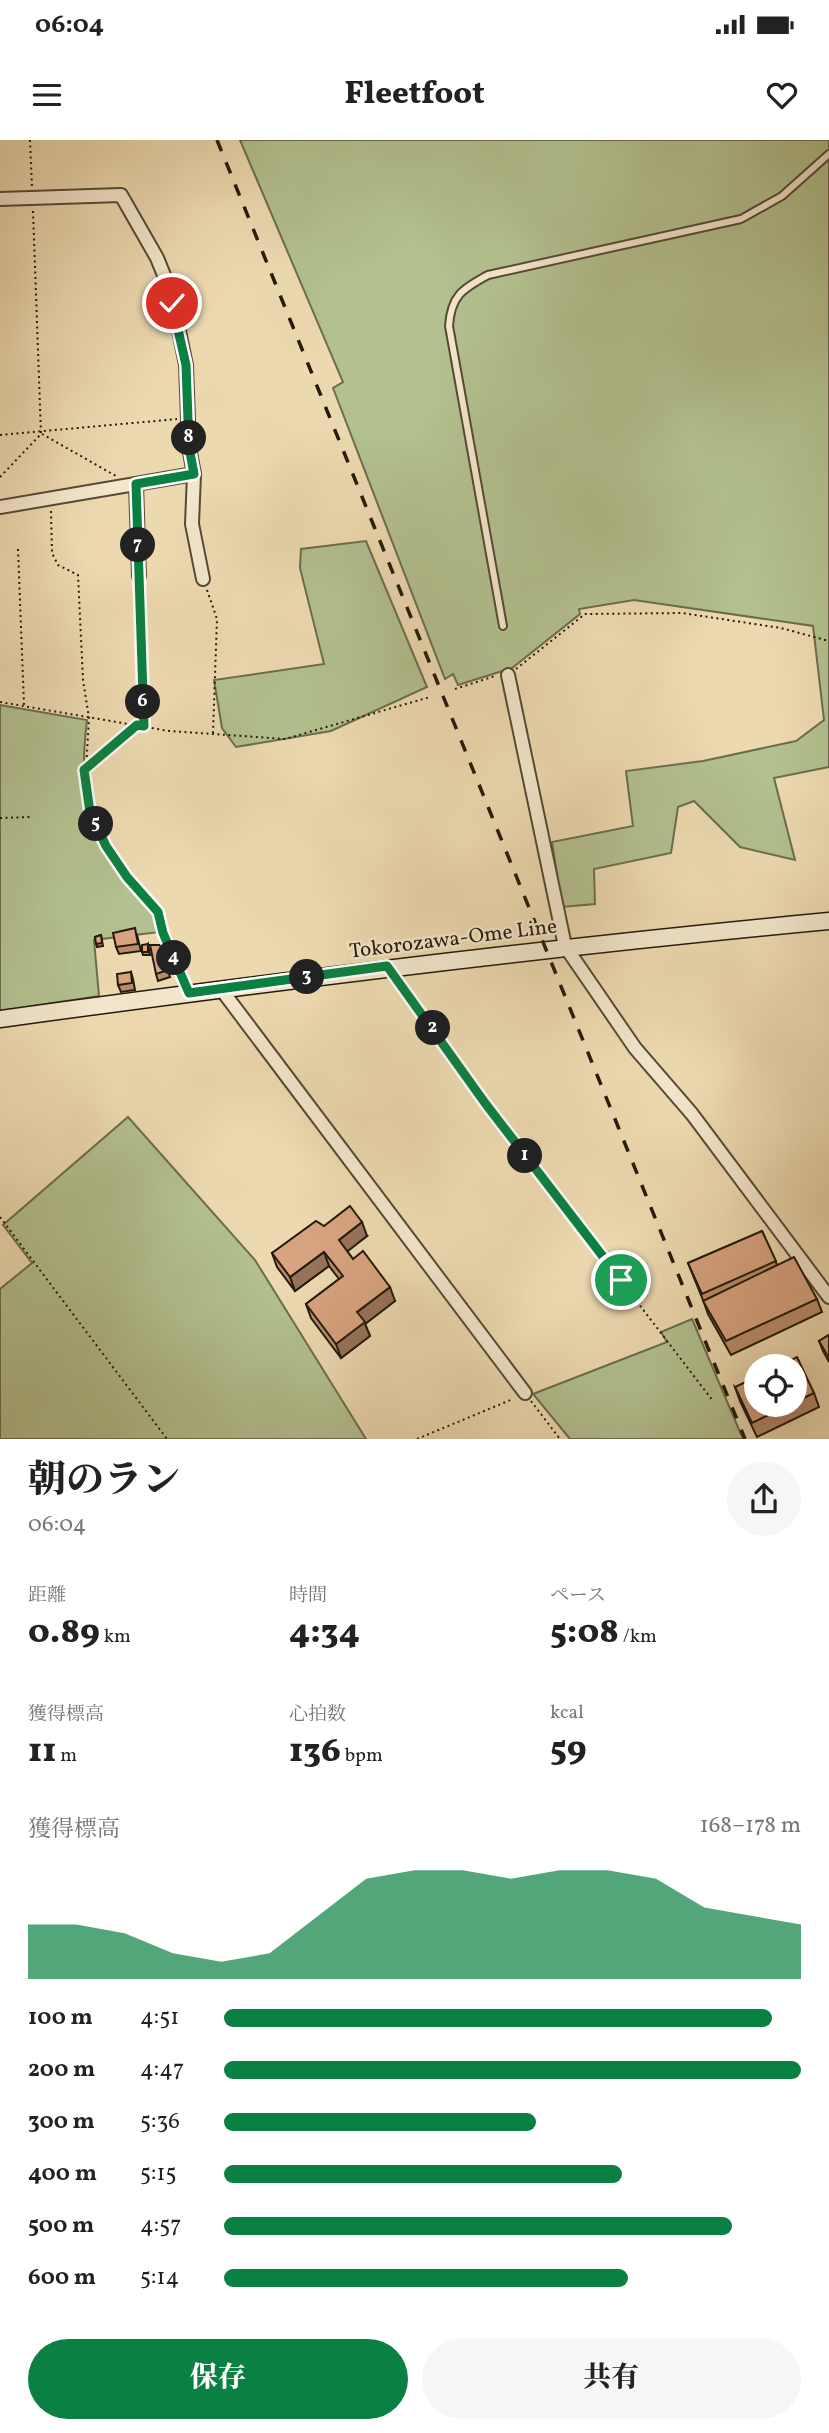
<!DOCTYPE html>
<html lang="ja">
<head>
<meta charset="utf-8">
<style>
  :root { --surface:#fff; --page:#f6f6f6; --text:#222; --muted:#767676; --accent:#0b8043 }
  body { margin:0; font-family:Vollkorn,"Noto Serif JP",serif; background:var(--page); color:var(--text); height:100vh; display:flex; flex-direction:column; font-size:26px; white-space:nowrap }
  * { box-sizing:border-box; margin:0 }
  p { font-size:23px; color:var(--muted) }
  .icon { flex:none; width:38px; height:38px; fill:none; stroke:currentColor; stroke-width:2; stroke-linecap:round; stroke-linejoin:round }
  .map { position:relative; height:1299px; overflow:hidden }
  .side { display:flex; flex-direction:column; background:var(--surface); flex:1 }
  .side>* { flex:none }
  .controls { position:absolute; left:744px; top:1214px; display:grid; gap:14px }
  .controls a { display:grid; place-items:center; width:63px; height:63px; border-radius:50%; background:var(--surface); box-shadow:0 7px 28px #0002; font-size:35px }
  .pin { position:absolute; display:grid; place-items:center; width:60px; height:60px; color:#fff; margin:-30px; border:4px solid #fff; border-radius:50%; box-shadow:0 2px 7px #0007 }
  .km { position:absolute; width:35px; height:35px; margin:-18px; border-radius:50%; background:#222; color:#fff; font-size:19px; line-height:35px; text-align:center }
  .round { display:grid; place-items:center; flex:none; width:74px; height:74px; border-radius:37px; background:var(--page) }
  .summary { display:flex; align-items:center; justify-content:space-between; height:119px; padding:0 28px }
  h1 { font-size:38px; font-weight:800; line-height:52px }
  .figures { display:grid; grid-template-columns:repeat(3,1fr); gap:10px; height:119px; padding:7px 28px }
  .figures div { display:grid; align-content:center }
  .figures b { font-size:35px; font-weight:800 }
  .figures small { font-size:19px; font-weight:400 }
  .figures p { font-size:19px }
  .chart { height:196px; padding:14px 28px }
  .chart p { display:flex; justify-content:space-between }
  .chart svg { width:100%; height:126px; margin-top:7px; fill:var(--accent); opacity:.7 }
  .primary-button { display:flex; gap:14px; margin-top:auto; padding:14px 28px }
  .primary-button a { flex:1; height:80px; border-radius:42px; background:var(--accent); color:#fff; font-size:28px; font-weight:800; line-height:80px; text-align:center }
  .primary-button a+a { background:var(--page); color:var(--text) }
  ul { padding:0 28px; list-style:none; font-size:23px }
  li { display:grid; grid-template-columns:112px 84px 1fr; align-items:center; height:52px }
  li i { height:18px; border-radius:9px; background:var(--accent) }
  .status { display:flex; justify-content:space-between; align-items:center; height:49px; padding:0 35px; background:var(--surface); direction:ltr }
  .status svg { height:19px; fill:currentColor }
  header { display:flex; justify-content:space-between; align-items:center; height:91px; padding:0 28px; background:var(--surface); font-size:32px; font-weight:800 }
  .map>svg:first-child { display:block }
  .green { fill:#b3c08f; stroke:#6c6d4d; stroke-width:2 }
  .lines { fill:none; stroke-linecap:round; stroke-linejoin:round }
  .service-casing { stroke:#564a34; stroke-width:10 }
  .minor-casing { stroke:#564a34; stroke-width:16 }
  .secondary-casing { stroke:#241a0b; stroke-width:19 }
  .path { stroke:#241a0b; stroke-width:2; stroke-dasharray:2 3.5; stroke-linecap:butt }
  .service { stroke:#f3e6cc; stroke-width:6 }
  .minor { stroke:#f3e6cc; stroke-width:12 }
  .secondary { stroke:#f3e6cc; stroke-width:16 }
  .rail { stroke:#241a0b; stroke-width:3.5; stroke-dasharray:12 12; stroke-linecap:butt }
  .wall { fill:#ba8c6e; stroke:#241a0b; stroke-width:2 }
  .shaded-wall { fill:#97725a; stroke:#241a0b; stroke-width:2 }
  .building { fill:#d8a380; stroke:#241a0b; stroke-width:2 }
  .route-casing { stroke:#fff; stroke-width:14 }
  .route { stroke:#0b8043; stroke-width:9 }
  .labels { text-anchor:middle; stroke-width:5; stroke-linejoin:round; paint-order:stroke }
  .street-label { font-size:21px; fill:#241a0b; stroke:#f3e6cc }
</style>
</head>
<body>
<div class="status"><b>06:04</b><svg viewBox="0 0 49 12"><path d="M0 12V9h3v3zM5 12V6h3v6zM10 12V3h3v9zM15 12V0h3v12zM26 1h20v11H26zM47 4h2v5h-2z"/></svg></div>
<header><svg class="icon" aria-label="menu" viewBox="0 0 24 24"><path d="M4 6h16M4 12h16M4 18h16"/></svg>Fleetfoot<svg class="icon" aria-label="heart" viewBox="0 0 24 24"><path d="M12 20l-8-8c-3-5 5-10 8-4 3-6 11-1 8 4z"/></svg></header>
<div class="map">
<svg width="829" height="1299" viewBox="0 0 829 1299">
  <rect width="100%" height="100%" fill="#edd9b0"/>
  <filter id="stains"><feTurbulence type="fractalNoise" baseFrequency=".00286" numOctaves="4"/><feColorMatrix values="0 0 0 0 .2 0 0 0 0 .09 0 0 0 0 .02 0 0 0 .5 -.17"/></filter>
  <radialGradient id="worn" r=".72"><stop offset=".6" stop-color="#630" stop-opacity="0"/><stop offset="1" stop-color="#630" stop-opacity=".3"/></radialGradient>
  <g class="green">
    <polygon points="240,0 829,0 829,627 774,638 795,720 740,707 694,661 678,667 671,713 594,729 595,764 562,767 552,702 633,686 626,631 703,621 796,601 824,580 813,486 634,460 579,469 580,474 512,528 458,545 453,534 445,539 333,248 343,242"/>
    <polygon points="366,401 427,547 331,591 236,607 222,588 214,540 324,524 300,428 301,409"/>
    <path d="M0,565L87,580C79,645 84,685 125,738C140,757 155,768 160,792L94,800L99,856L0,871Z"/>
    <polygon points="128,977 255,1120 366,1299 0,1299 0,1149 32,1123 3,1085"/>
    <polygon points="692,1179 743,1299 570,1299 533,1254 667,1202 661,1192"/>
  </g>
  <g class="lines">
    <g class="service-casing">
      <g id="service">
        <path d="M503,486L449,186C451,156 462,149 488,135L741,79L782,56L829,14"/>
        <polyline points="163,793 188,851"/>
        <polyline points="390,831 454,917"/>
      </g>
    </g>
    <g class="minor-casing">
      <g id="minor">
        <polyline points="0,59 121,55 157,118 168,145 179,191 186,225 189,307 194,334 192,384 203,439"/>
        <polyline points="136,344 139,436"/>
        <polyline points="0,367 194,334"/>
        <polyline points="508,535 565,806 635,908 692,974 829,1157"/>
        <polyline points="221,849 525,1253"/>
      </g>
    </g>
    <g class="secondary-casing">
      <path id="secondary" d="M0,879C277,841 551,807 829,781"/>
    </g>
    <g class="path">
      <polyline points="30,0 32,48"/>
      <polyline points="42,294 116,336"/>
      <polyline points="0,295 177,279"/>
      <polyline points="0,337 41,294 33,71"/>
      <polyline points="51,371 52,413 58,425 78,435 83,540 89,578 85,647 90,672 106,706 127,737 158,772 161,786"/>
      <polyline points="18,409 24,565"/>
      <polyline points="139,448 144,586"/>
      <polyline points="207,450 217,479 213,593"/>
      <polyline points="516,529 585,474 682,473 781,488 829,501"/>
      <polyline points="455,549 495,536"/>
      <polyline points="0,562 169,591 285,599 430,557"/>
      <polyline points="85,629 137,585"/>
      <polyline points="0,678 30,677"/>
      <polyline points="458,924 485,963 713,1261"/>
      <polyline points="0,1077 167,1299"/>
      <polyline points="531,1261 560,1299"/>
      <polyline points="417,1299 513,1259"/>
    </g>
    <use href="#service" class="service"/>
    <use href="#minor" class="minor"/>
    <use href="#secondary" class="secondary"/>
    <polyline class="rail" points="217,0 745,1299"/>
  </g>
  <g class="wall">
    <polygon points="101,795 103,806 97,807 95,797"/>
    <polygon points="137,795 141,811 119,814 116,807"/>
    <polygon points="148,804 150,815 143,815 142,812"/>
    <polygon points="160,805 170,837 158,841 156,834"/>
    <polygon points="131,832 133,839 135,850 121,852 118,845"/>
    <polygon points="324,1086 367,1096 347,1111 353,1119 395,1161 365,1184 370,1196 341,1218 311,1178 306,1164 339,1139 329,1126 295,1151 277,1127 272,1113"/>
    <polygon points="762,1091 777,1125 817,1159 822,1172 731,1215 708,1174 703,1160 688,1123"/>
    <polygon points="829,1195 829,1222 823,1211 819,1201"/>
    <polygon points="794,1227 814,1253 819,1267 757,1297 740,1261 735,1247 756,1265 794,1265"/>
  </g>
  <g class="shaded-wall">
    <polygon points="362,1082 367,1096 344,1114 339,1100"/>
    <polygon points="324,1112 329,1126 295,1151 290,1137"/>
    <polygon points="390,1147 395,1161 365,1184 370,1196 341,1218 336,1204 357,1172"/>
  </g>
  <g class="building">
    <polygon points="135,788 138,804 116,807 113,793"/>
    <polygon points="101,795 102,803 96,804 95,797"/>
    <polygon points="148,804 148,812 142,812 142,805"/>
    <polygon points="150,805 160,805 168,830 156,834"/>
    <polygon points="131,832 132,843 118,845 117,834"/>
    <polygon points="350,1066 362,1082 339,1100 353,1119 363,1111 390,1147 357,1172 365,1182 336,1204 306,1164 343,1136 324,1112 290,1137 272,1113 316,1081 324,1086"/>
    <polygon points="762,1091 776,1121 702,1154 688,1123"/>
    <polygon points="794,1117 817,1159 726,1201 703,1161"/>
    <polygon points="829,1195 829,1218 819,1201"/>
    <polygon points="797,1217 814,1253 794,1263 794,1227 777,1227"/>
    <polygon points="756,1237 756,1265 789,1265 752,1283 735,1247"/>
  </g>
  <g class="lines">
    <g class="route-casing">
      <polyline id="route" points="172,163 186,225 189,307 194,334 136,344 144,586 137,585 84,630 90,672 106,706 127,737 158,772 163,793 189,853 387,826 485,963 621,1140"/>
    </g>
    <use href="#route" class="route"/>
  </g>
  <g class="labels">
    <g class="street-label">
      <text transform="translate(453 798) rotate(-7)" y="7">Tokorozawa-Ome Line</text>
    </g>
  </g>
  <rect width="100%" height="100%" filter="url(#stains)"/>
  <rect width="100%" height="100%" fill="url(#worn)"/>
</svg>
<div class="controls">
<a><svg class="icon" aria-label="locate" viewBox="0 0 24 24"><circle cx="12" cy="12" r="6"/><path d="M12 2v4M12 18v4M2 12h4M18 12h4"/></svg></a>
</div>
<div class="pin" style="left:621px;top:1140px;background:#1e9e55"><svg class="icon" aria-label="arrive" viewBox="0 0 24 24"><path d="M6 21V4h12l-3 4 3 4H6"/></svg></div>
<div class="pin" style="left:172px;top:163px;background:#d93025"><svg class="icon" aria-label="check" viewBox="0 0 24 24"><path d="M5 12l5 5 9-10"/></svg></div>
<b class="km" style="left:525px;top:1016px">1</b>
<b class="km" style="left:433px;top:888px">2</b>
<b class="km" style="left:307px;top:837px">3</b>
<b class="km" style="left:174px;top:818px">4</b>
<b class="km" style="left:96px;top:684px">5</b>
<b class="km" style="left:143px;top:562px">6</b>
<b class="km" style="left:138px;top:405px">7</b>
<b class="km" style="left:189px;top:298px">8</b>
</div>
<section class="side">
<div class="summary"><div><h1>朝のラン</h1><p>06:04</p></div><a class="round"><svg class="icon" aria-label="share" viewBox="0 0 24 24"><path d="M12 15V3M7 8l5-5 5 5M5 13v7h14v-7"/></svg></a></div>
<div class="figures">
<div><p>距離</p><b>0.89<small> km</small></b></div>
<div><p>時間</p><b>4:34</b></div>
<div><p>ペース</p><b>5:08<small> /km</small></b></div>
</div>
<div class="figures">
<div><p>獲得標高</p><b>11<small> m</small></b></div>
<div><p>心拍数</p><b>136<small> bpm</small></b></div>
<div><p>kcal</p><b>59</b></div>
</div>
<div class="chart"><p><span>獲得標高</span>168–178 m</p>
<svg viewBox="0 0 160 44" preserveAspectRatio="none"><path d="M0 44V25L10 25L20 28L30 35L40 38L50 35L60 22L70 9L80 6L90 6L100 9L110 6L120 6L130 9L140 19L150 22L160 25V44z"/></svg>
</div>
<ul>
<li><b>100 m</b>4:51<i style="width:95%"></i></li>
<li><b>200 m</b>4:47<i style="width:100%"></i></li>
<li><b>300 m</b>5:36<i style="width:54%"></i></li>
<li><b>400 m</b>5:15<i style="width:69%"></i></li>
<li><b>500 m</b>4:57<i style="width:88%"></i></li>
<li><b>600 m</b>5:14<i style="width:70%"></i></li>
</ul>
<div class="primary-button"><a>保存</a><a>共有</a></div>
</section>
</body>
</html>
